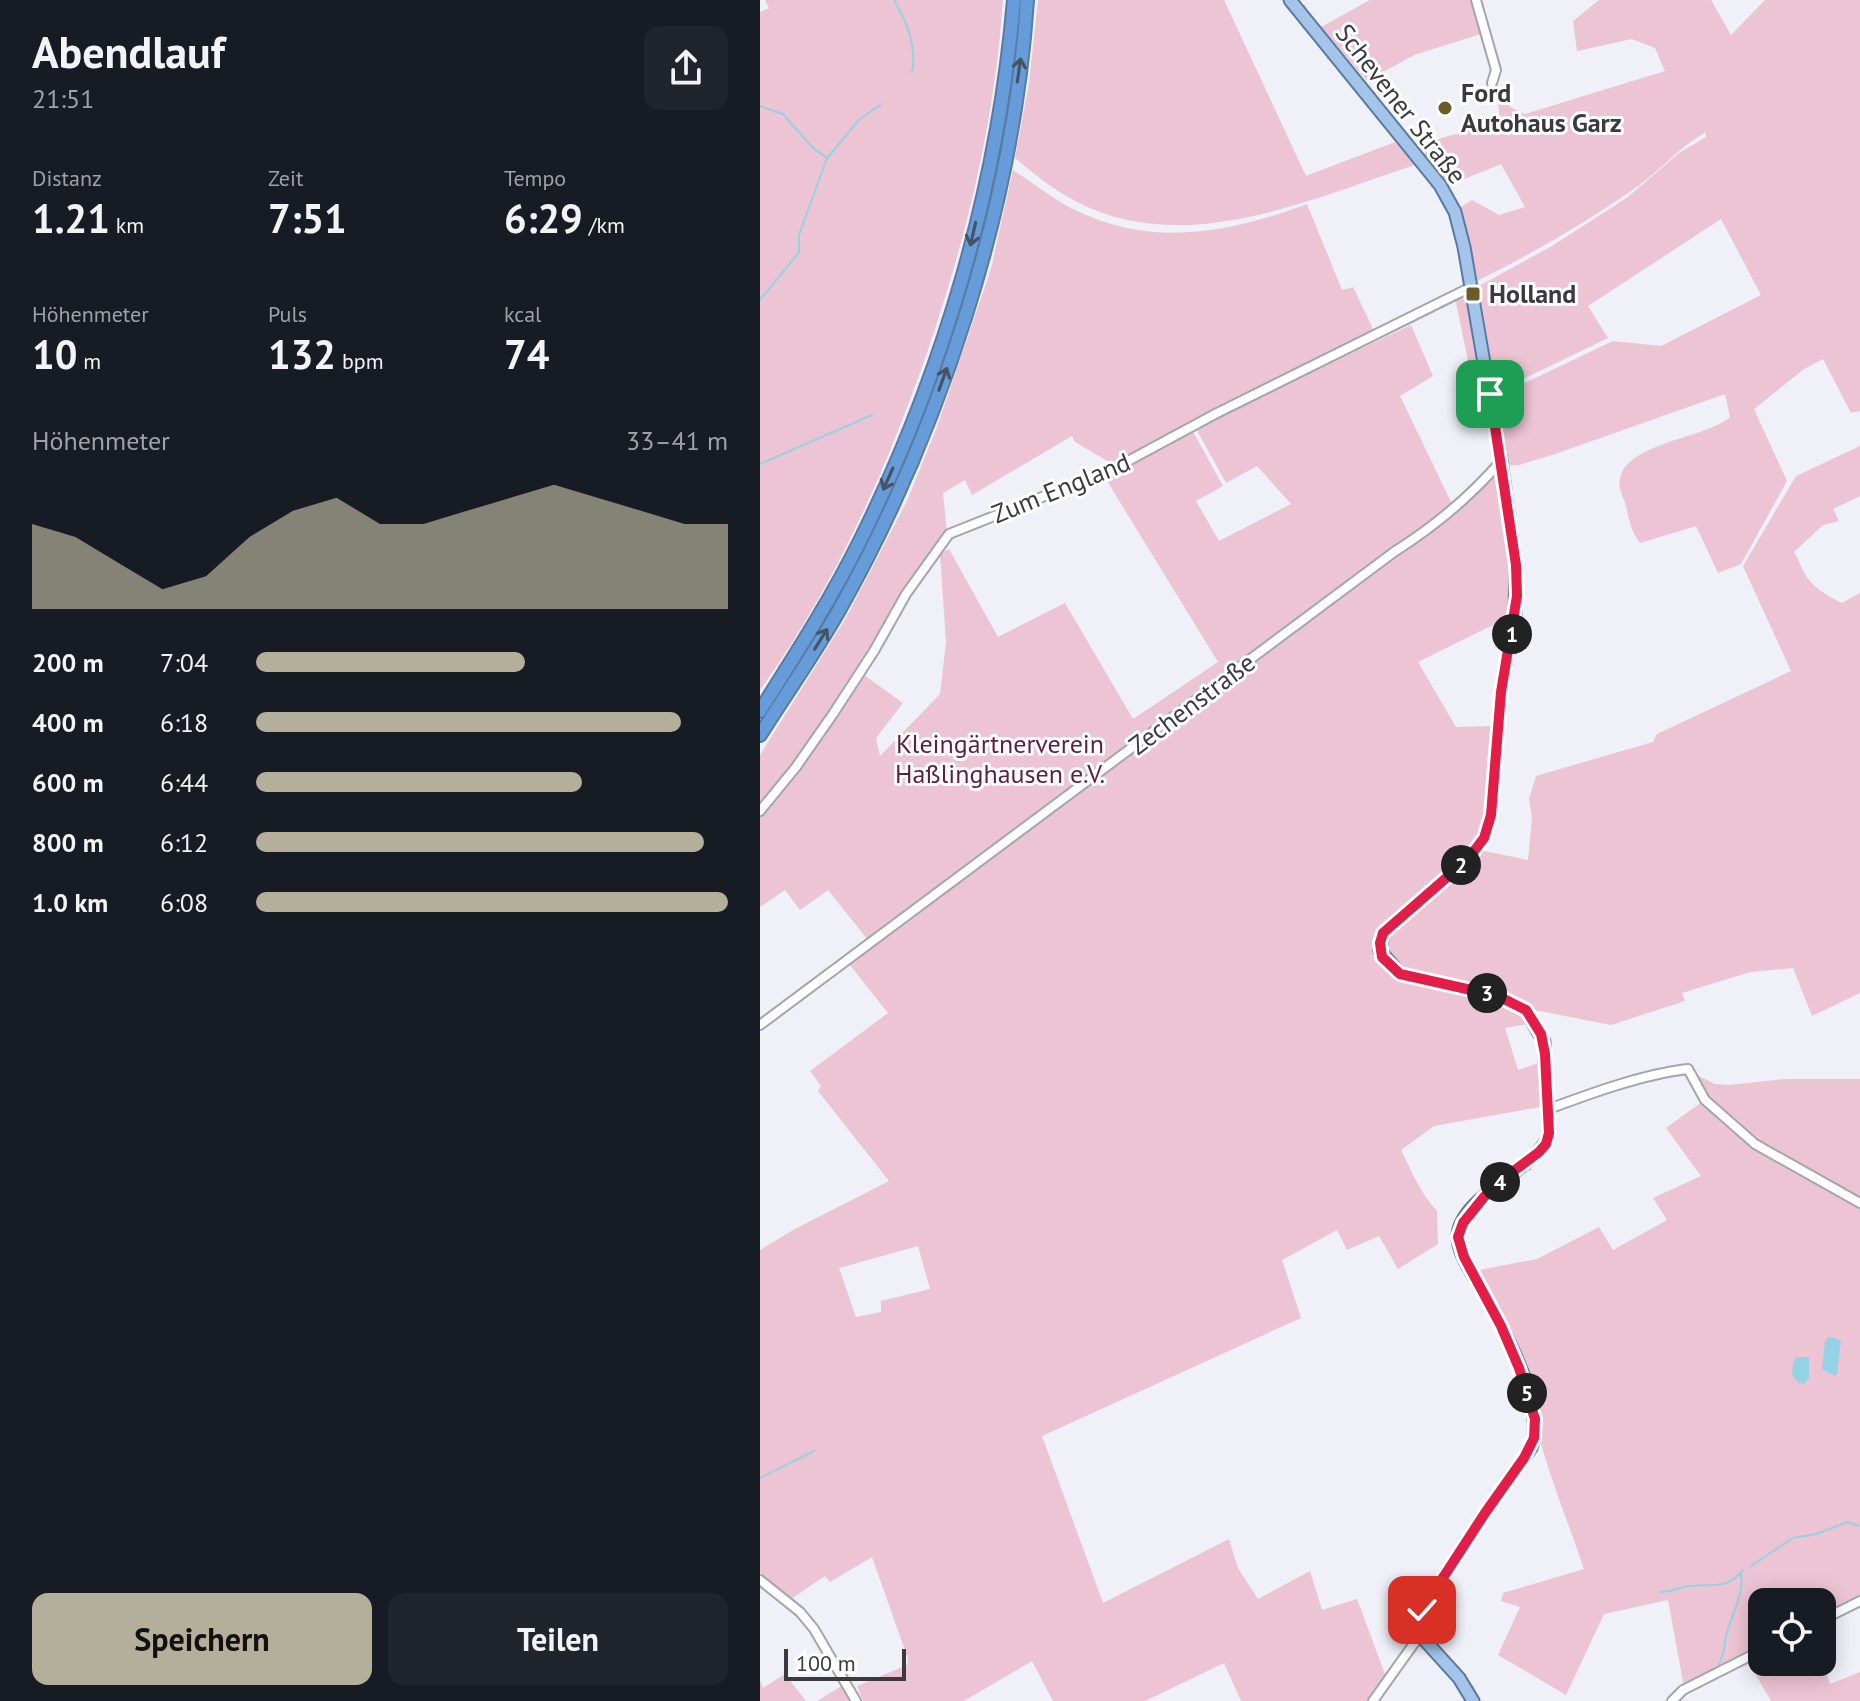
<!DOCTYPE html>
<html lang="de">
<head>
<meta charset="utf-8">
<style>
  :root { --surface:#171b24; --page:#20242c; --text:#f1f3f6; --muted:#9ea1a6; --accent:#b4af9a }
  body { margin:0; font-family:"PT Sans",sans-serif; background:var(--page); color:var(--text); height:100vh; display:flex; flex-direction:column; font-size:30px; white-space:nowrap }
  * { box-sizing:border-box; margin:0 }
  p { font-size:26px; color:var(--muted) }
  .icon { flex:none; width:44px; height:44px; fill:none; stroke:currentColor; stroke-width:2; stroke-linecap:round; stroke-linejoin:round }
  .map { position:relative; flex:1; overflow:hidden }
  .sheet { display:flex; flex-direction:column; background:var(--surface); width:760px }
  .sheet>* { flex:none }
  .controls { position:absolute; left:988px; top:1588px; display:grid; gap:16px }
  .controls a { display:grid; place-items:center; width:88px; height:88px; border-radius:16px; background:var(--surface); box-shadow:0 4px 20px #0003; font-size:40px }
  .scale { position:absolute; left:24px; bottom:20px; width:122px; box-sizing:border-box; padding-left:8px; border:4px solid #3b3b3e; border-top:0; font-size:22px; line-height:28px; white-space:nowrap; color:#3b3b3e; -webkit-text-stroke:6px #fff; paint-order:stroke }
  .pin { position:absolute; display:grid; place-items:center; width:68px; height:68px; color:#fff; margin:-34px; border-radius:16px; box-shadow:0 4px 12px #0006 }
  .km { position:absolute; width:40px; height:40px; margin:-20px; border-radius:50%; background:#222; color:#fff; font-size:22px; line-height:40px; text-align:center }
  .round { display:grid; place-items:center; flex:none; width:84px; height:84px; border-radius:16px; background:var(--page) }
  .headline { display:flex; align-items:center; justify-content:space-between; height:136px; padding:0 32px }
  h1 { font-size:44px; font-weight:800; line-height:60px }
  .figures { display:grid; grid-template-columns:repeat(3,1fr); gap:12px; height:136px; padding:8px 32px }
  .figures div { display:grid; align-content:center }
  .figures b { font-size:40px; font-weight:800 }
  .figures small { font-size:22px; font-weight:400 }
  .figures p { font-size:22px }
  .chart { height:224px; padding:16px 32px }
  .chart p { display:flex; justify-content:space-between }
  .chart svg { width:100%; height:144px; margin-top:8px; fill:var(--accent); opacity:.7 }
  .primary-button { display:flex; gap:16px; margin-top:auto; padding:16px 32px }
  .primary-button a { flex:1; height:92px; border-radius:16px; background:var(--accent); color:#111; font-size:32px; font-weight:800; line-height:92px; text-align:center }
  .primary-button a+a { background:var(--page); color:var(--text) }
  ul { padding:0 32px; list-style:none; font-size:26px }
  li { display:grid; grid-template-columns:128px 96px 1fr; align-items:center; height:60px }
  li i { height:20px; border-radius:10px; background:var(--accent) }
  main { display:flex; flex:1; min-height:0 }
  .map>svg:first-child { display:block }
  .green { fill:#edc4d4; fill-rule:evenodd }
  .water { fill:#96d2e5 }
  .lines { fill:none; stroke-linecap:round; stroke-linejoin:round }
  .stream { stroke:#96d2e5; stroke-width:2 }
  .minor-casing { stroke:#a5a5ad; stroke-width:12 }
  .major-casing { stroke:#587aa3; stroke-width:15 }
  .highway-casing { stroke:#587aa3; stroke-width:16 }
  .minor { stroke:#fff; stroke-width:8 }
  .major { stroke:#a4c4e9; stroke-width:11 }
  .highway { stroke:#679cda; stroke-width:12 }
  .oneway { stroke:#465365 }
  .route-casing { stroke:#fff; stroke-width:16 }
  .route { stroke:#e11d48; stroke-width:10 }
  .poi-dot { fill:#6a5c29; stroke:#fff; stroke-width:3 }
  .labels { text-anchor:middle; stroke-width:6; stroke-linejoin:round; paint-order:stroke }
  .poi-label { font-size:26px; font-weight:bold; fill:#3b3b3e; stroke:#fff; text-anchor:start }
  .street-label { font-size:26px; fill:#3b3b3e; stroke:#fff }
  .park-label { font-size:26px; fill:#5d1f3d; stroke:#fff }
</style>
</head>
<body>
<main>
<section class="sheet">
<div class="headline"><div><h1>Abendlauf</h1><p>21:51</p></div><a class="round"><svg class="icon" aria-label="share" viewBox="0 0 24 24"><path d="M12 15V3M7 8l5-5 5 5M5 13v7h14v-7"/></svg></a></div>
<div class="figures">
<div><p>Distanz</p><b>1.21<small> km</small></b></div>
<div><p>Zeit</p><b>7:51</b></div>
<div><p>Tempo</p><b>6:29<small> /km</small></b></div>
</div>
<div class="figures">
<div><p>Höhenmeter</p><b>10<small> m</small></b></div>
<div><p>Puls</p><b>132<small> bpm</small></b></div>
<div><p>kcal</p><b>74</b></div>
</div>
<div class="chart"><p><span>Höhenmeter</span>33–41 m</p>
<svg viewBox="0 0 160 44" preserveAspectRatio="none"><path d="M0 44V18L10 22L20 30L30 38L40 34L50 22L60 14L70 10L80 18L90 18L100 14L110 10L120 6L130 10L140 14L150 18L160 18V44z"/></svg>
</div>
<ul>
<li><b>200 m</b>7:04<i style="width:57%"></i></li>
<li><b>400 m</b>6:18<i style="width:90%"></i></li>
<li><b>600 m</b>6:44<i style="width:69%"></i></li>
<li><b>800 m</b>6:12<i style="width:95%"></i></li>
<li><b>1.0 km</b>6:08<i style="width:100%"></i></li>
</ul>
<div class="primary-button"><a>Speichern</a><a>Teilen</a></div>
</section>
<div class="map">
<svg width="1100" height="1701" viewBox="0 0 1100 1701">
  <rect width="100%" height="100%" fill="#f0f0f9"/>
  <g class="green">
    <path d="M5,0H243C234,133 200,264 154,389C115,495 66,598 0,690V12L9,8Z"/>
    <path d="M278,0H464L546,176L635,142L655,165C550,199 427,257 319,203C296,192 275,175 255,158L269,83Z"/>
    <polygon points="610,0 710,0 721,34 654,55 607,81 561,27"/>
    <path d="M839,0H951L971,35L1005,0H1100V411L1091,413L1063,359L1044,369L994,409L1027,481L981,564L958,573L936,526L880,543C870,530 869,518 865,502C862,495 858,487 860,479C867,442 945,439 970,417L965,394L795,454L759,465L745,466L735,397L853,341L901,346L1001,295L961,219L828,306L848,338L736,392L719,286L792,246L868,197L919,153L946,137V132C920,146 902,169 878,186C827,222 773,253 717,281L701,207L712,200L739,215L765,207L741,164L687,186L658,145L740,121L737,93H739L750,107L765,114L905,71L895,48L872,39L817,51L813,21Z"/>
    <path d="M253,170C273,183 293,199 315,210C392,248 470,233 547,204L582,290L593,287L614,331L356,466L315,442L312,436L212,495L205,480L183,493L187,533C155,563 123,632 100,672L143,703L116,738L120,756L180,694L186,642L180,554L189,549L238,637L305,603L373,719L458,662L344,476L431,428L463,486L436,501L459,541L531,504L497,466L466,483L435,427L651,325L673,376L640,396L692,504L650,537L659,542L738,471L751,557V616L658,662L696,727L733,726L731,784L721,838L705,858L621,931L627,966C666,977 748,992 773,1023L745,1028L758,1070L782,1062L780,1107L674,1126L641,1150C652,1172 660,1193 677,1211L678,1244L638,1269L619,1236L587,1250L577,1230L522,1260L541,1318L282,1436L343,1603L469,1539L478,1568L498,1599L550,1571L562,1610L597,1599L626,1677L610,1701H481L464,1663L385,1701H293L272,1661L204,1701H103L97,1686L147,1665L148,1659L112,1557L70,1582L65,1576L31,1599L9,1587L0,1572V1250L33,1230L129,1181L58,1091L61,1086L50,1071L128,1013L89,964L387,742L385,739L108,940L68,890L40,910L25,890L0,907V755L86,618L147,501L177,427L231,269ZM158,1246L170,1289L121,1301V1312L96,1317L79,1268Z"/>
    <polygon points="699,295 706,295 718,358 717,367 710,370 695,298"/>
    <path d="M1100,446V496L1073,509L1079,521L1063,525L1034,552C1039,560 1041,568 1046,576C1054,588 1069,597 1082,603L1100,593V993L1052,1016L1033,968L990,972L922,993L925,1001L851,1025L769,1009L634,968L622,943L624,934L719,850L768,860L772,818L769,799L776,776L893,742L897,734L1031,671L983,566L1036,476Z"/>
    <path d="M931,1072L955,1084L969,1085L1025,1079H1100V1598L1062,1617V1602H1002V1645L924,1687L908,1600L844,1614L806,1695L738,1655L760,1607L741,1601L743,1593L824,1569C809,1524 790,1479 778,1433C764,1377 752,1320 719,1270L777,1259L839,1227L853,1250L907,1220L893,1198L941,1176L906,1128L946,1099Z"/>
    <polygon points="1002,1653 1002,1662 1062,1662 1062,1659 1070,1684 1100,1672 1100,1701 1011,1701 987,1660"/>
    <polygon points="25,1674 46,1701 0,1701 0,1680 3,1688"/>
    <polygon points="85,1684 94,1701 57,1701"/>
  </g>
  <g class="water">
    <polygon points="1072,1337 1081,1341 1077,1374 1075,1376 1062,1369 1065,1342 1067,1338"/>
    <path d="M1036,1357H1049V1378L1044,1384C1030,1381 1030,1369 1036,1357Z"/>
  </g>
  <g class="lines">
    <g class="stream">
      <path d="M134,0C147,23 157,45 152,72"/>
      <polyline points="0,106 23,114 53,148 67,158"/>
      <polyline points="0,300 39,252 39,235 67,158 99,120 121,104"/>
      <polyline points="0,464 112,415"/>
      <polyline points="0,1478 54,1451"/>
      <polyline points="991,1566 1033,1538 1056,1534 1088,1522 1098,1526"/>
      <path d="M900,1592C911,1592 920,1587 931,1586C955,1583 965,1591 983,1570"/>
      <path d="M959,1664C965,1653 964,1644 967,1632C973,1612 984,1595 981,1573"/>
    </g>
    <g class="minor-casing">
      <g id="minor">
        <polyline points="716,0 736,70 732,83"/>
        <polyline points="0,811 36,767 73,714 114,651 146,594 189,534 355,468 457,413 711,287"/>
        <path d="M0,1025L634,552C675,526 710,497 741,461"/>
        <path d="M786,1110C829,1094 883,1074 928,1069L945,1100L995,1144L1100,1203"/>
        <polyline points="0,1580 40,1612 54,1629 96,1701"/>
        <polyline points="1062,1620 1100,1601"/>
        <polyline points="613,1701 660,1635"/>
        <polyline points="912,1701 923,1690 1002,1650"/>
      </g>
    </g>
    <g class="major-casing">
      <path id="major" d="M530,0L680,185L695,212L704,247L741,461L756,565L755,614L741,692L731,815L724,838L708,859L623,933L620,951L640,974L738,996L766,1010L784,1042L789,1133C786,1163 699,1196 698,1236C698,1254 712,1272 720,1287C741,1326 787,1403 771,1448L725,1513L662,1610L657,1624L660,1635L699,1678L713,1701"/>
    </g>
    <g class="highway-casing">
      <g id="highway">
        <path d="M0,711C36,654 72,598 101,539C184,371 238,187 254,0"/>
        <path d="M0,735C26,694 54,654 78,612C179,433 254,206 267,0"/>
      </g>
    </g>
    <use href="#minor" class="minor"/>
    <use href="#major" class="major"/>
    <use href="#highway" class="highway"/>
  </g>
  <defs><path id="oneway-shaft" d="M-6 0H5M1.5-3L5.5 0L1.5 3" fill="none" stroke-width="1.6" stroke-linecap="round" stroke-linejoin="round" transform="scale(2)"/></defs>
  <g class="oneway">
    <use href="#oneway-shaft" transform="translate(259 70) rotate(-82)"/>
    <use href="#oneway-shaft" transform="translate(213 234) rotate(103)"/>
    <use href="#oneway-shaft" transform="translate(183 379) rotate(-70)"/>
    <use href="#oneway-shaft" transform="translate(128 479) rotate(114)"/>
    <use href="#oneway-shaft" transform="translate(61 639) rotate(-58)"/>
  </g>
  <g class="lines">
    <g class="route-casing">
      <polyline id="route" points="662,1610 725,1513 764,1458 774,1438 775,1419 759,1368 741,1326 704,1257 698,1237 703,1223 724,1197 743,1179 779,1152 786,1144 789,1133 785,1054 781,1034 766,1010 738,996 640,974 622,957 620,943 623,933 708,859 724,838 731,815 741,692 757,596 756,565 730,394"/>
    </g>
    <use href="#route" class="route"/>
  </g>
  <g class="poi-dot">
    <circle cx="685" cy="108" r="8"/>
    <rect x="705" y="286" width="16" height="16" rx="4"/>
  </g>
  <g class="labels">
    <g class="poi-label">
      <text x="701" y="102">Ford<tspan x="701" dy="30">Autohaus Garz</tspan></text>
      <text x="729" y="303">Holland</text>
    </g>
    <g class="street-label">
      <text transform="translate(641 104) rotate(52)" y="9">Schevener Straße</text>
      <text transform="translate(301 488) rotate(-22)" y="9">Zum England</text>
      <text transform="translate(432 704) rotate(-37)" y="9">Zechenstraße</text>
    </g>
    <g class="park-label">
      <text x="240" y="753">Kleingärtnerverein<tspan x="240" dy="30">Haßlinghausen e.V.</tspan></text>
    </g>
  </g>
</svg>
<div class="controls">
<a><svg class="icon" aria-label="locate" viewBox="0 0 24 24"><circle cx="12" cy="12" r="6"/><path d="M12 2v4M12 18v4M2 12h4M18 12h4"/></svg></a>
</div>
<div class="scale">100 m</div>
<div class="pin" style="left:730px;top:394px;background:#1e9e55"><svg class="icon" aria-label="arrive" viewBox="0 0 24 24"><path d="M6 21V4h12l-3 4 3 4H6"/></svg></div>
<div class="pin" style="left:662px;top:1610px;background:#d93025"><svg class="icon" aria-label="check" viewBox="0 0 24 24"><path d="M5 12l5 5 9-10"/></svg></div>
<b class="km" style="left:752px;top:634px">1</b>
<b class="km" style="left:701px;top:865px">2</b>
<b class="km" style="left:727px;top:993px">3</b>
<b class="km" style="left:740px;top:1182px">4</b>
<b class="km" style="left:767px;top:1393px">5</b>
</div>
</main>
</body>
</html>
